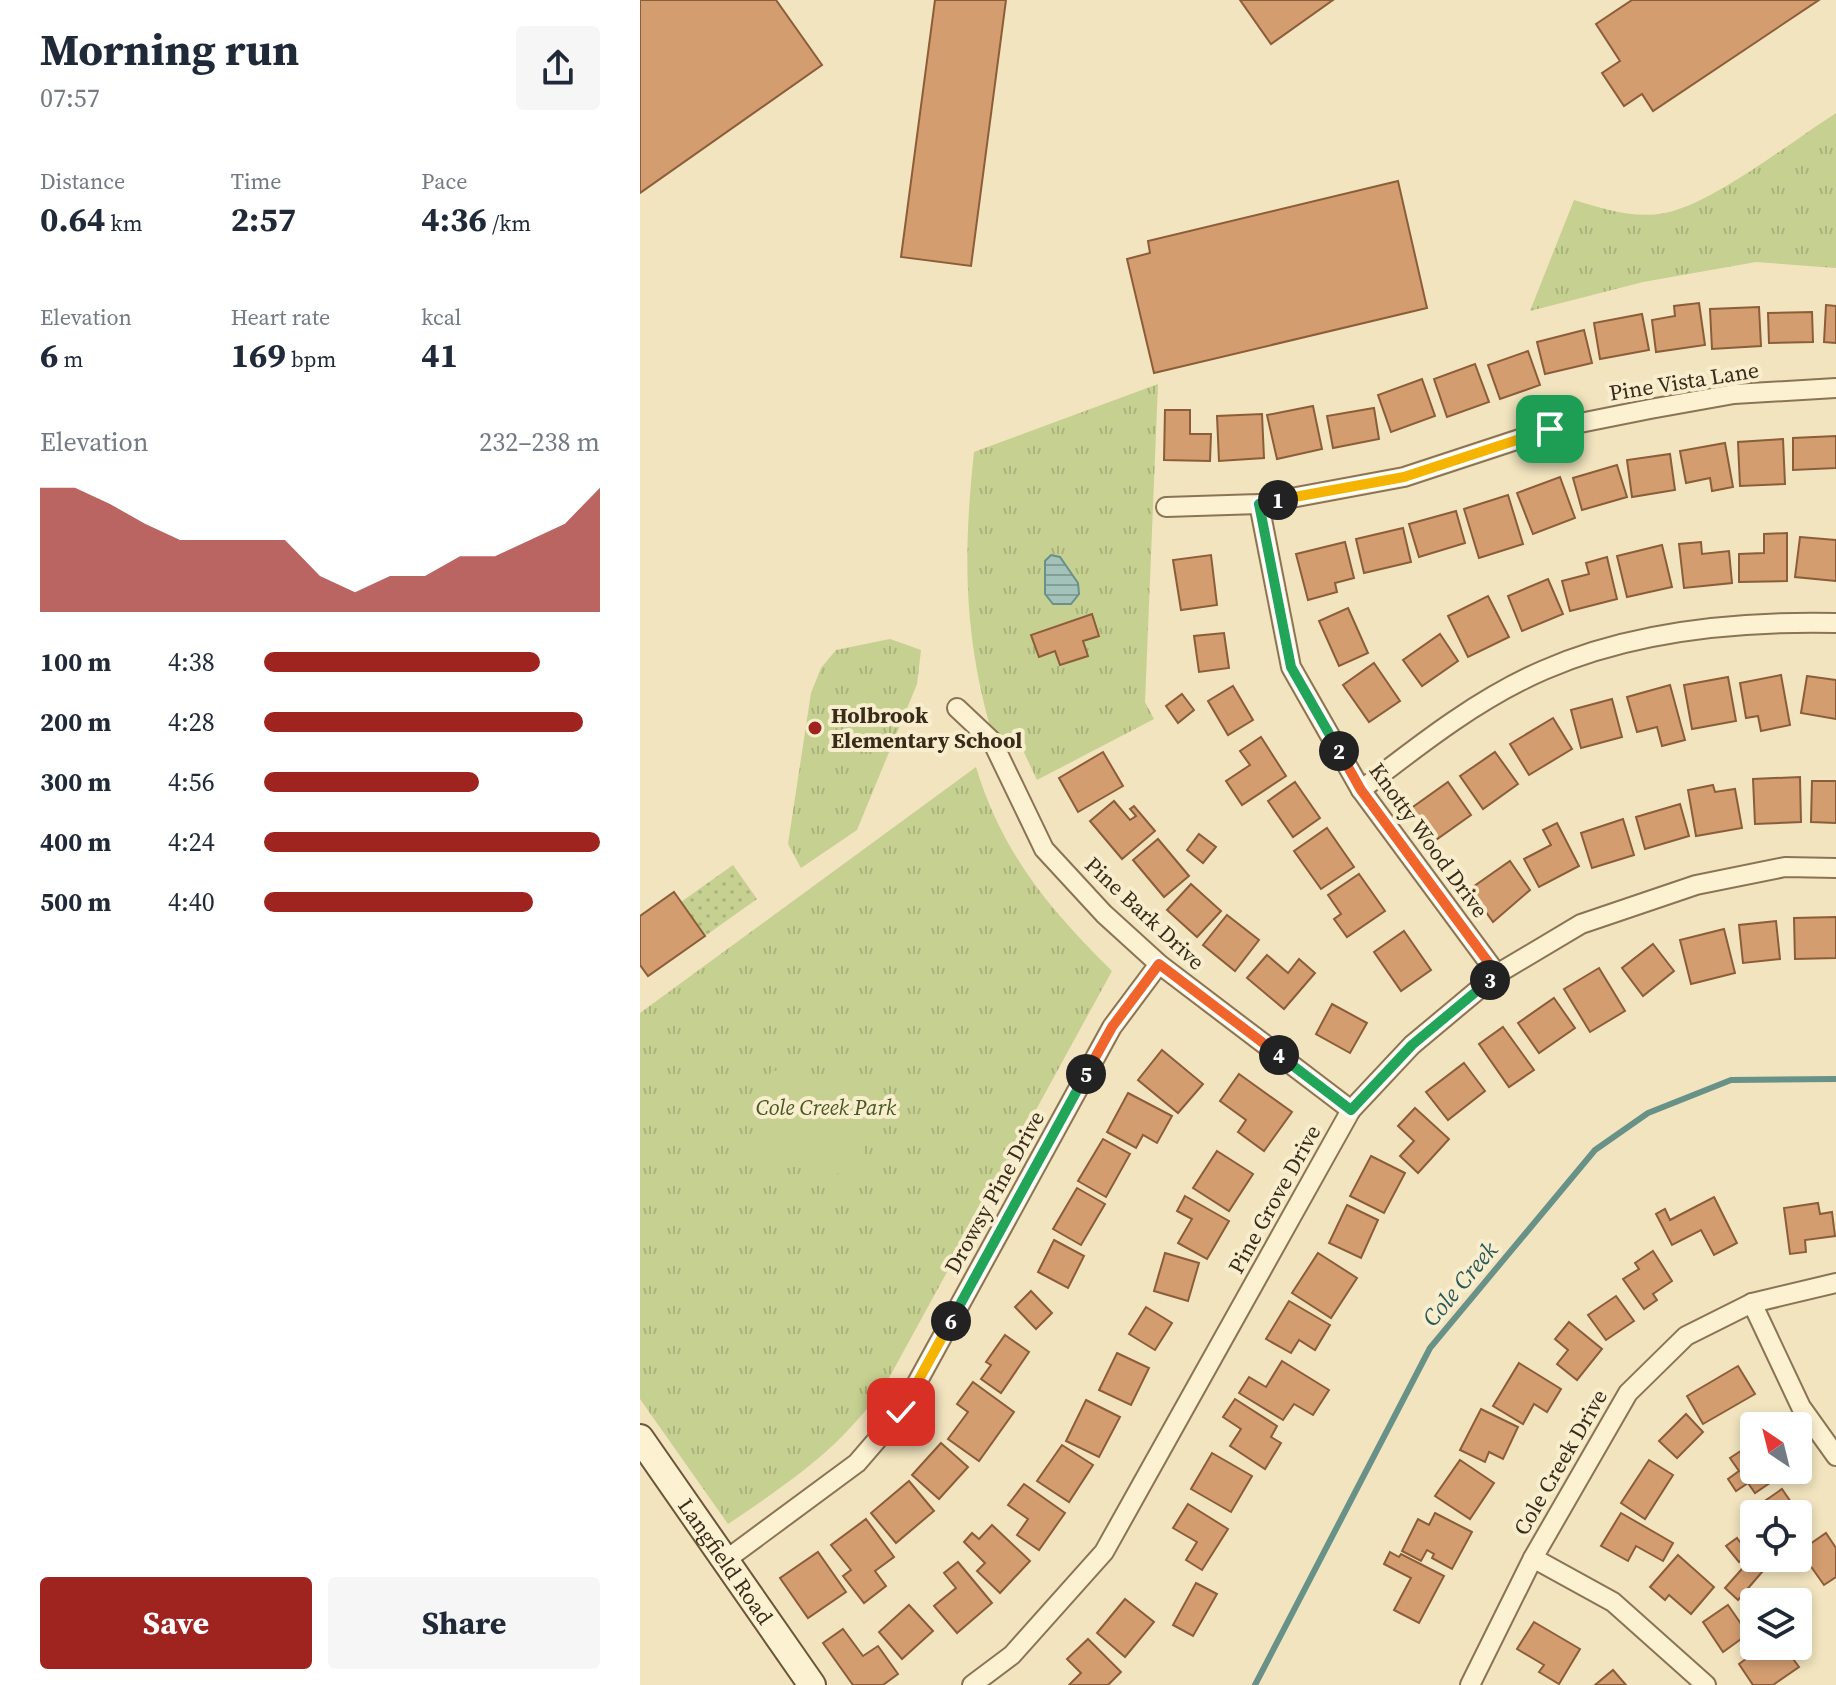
<!DOCTYPE html>
<html lang="en">
<head>
<meta charset="utf-8">
<style>
  :root { --surface:#fff; --page:#f6f6f7; --text:#1f2937; --muted:#747a83; --accent:#9f2420 }
  body { margin:0; font-family:"Source Serif 4",serif; background:var(--page); color:var(--text); height:100vh; display:flex; flex-direction:column; font-size:30px; white-space:nowrap }
  * { box-sizing:border-box; margin:0 }
  p { font-size:26px; color:var(--muted) }
  .icon { flex:none; width:44px; height:44px; fill:none; stroke:currentColor; stroke-width:2; stroke-linecap:round; stroke-linejoin:round }
  .map { position:relative; flex:1; overflow:hidden }
  .details { display:flex; flex-direction:column; background:var(--surface); width:640px }
  .details>* { flex:none }
  .needle { width:52px; rotate:325deg }
  .tools { position:absolute; left:1100px; top:1412px; display:grid; gap:16px }
  .tools a { display:grid; place-items:center; width:72px; height:72px; border-radius:8px; background:var(--surface); box-shadow:0 4px 12px #0003; font-size:40px }
  .pin { position:absolute; display:grid; place-items:center; width:68px; height:68px; color:#fff; margin:-34px; border-radius:16px; box-shadow:0 4px 12px #0006 }
  .km { position:absolute; width:40px; height:40px; margin:-20px; border-radius:50%; background:#222; color:#fff; font-size:22px; line-height:40px; text-align:center }
  .round { display:grid; place-items:center; flex:none; width:84px; height:84px; border-radius:8px; background:var(--page) }
  .summary { display:flex; align-items:center; justify-content:space-between; height:136px; padding:0 40px }
  h1 { font-size:44px; font-weight:700; line-height:60px }
  .figures { display:grid; grid-template-columns:repeat(3,1fr); gap:12px; height:136px; padding:8px 40px }
  .figures div { display:grid; align-content:center }
  .figures b { font-size:34px; font-weight:700 }
  .figures small { font-size:22px; font-weight:400 }
  .figures p { font-size:22px }
  .chart { height:224px; padding:16px 40px }
  .chart p { display:flex; justify-content:space-between }
  .chart svg { width:100%; height:144px; margin-top:8px; fill:var(--accent); opacity:.7 }
  .cta { display:flex; gap:16px; margin-top:auto; padding:16px 40px }
  .cta a { flex:1; height:92px; border-radius:8px; background:var(--accent); color:#fff; font-size:32px; font-weight:700; line-height:92px; text-align:center }
  .cta a+a { background:var(--page); color:var(--text) }
  ul { padding:0 40px; list-style:none; font-size:26px }
  li { display:grid; grid-template-columns:128px 96px 1fr; align-items:center; height:60px }
  li i { height:20px; border-radius:10px; background:var(--accent) }
  main { display:flex; flex:1; min-height:0 }
  .map>svg:first-child { display:block }
  .grass { fill:url(#grass-tufts) }
  .garden { fill:url(#garden-dots) }
  .pitch { fill:#c6d091 }
  .water { fill:url(#water-rules); stroke:#689188; stroke-width:2 }
  .lines { fill:none; stroke-linecap:round; stroke-linejoin:round }
  .stream { stroke:#689188; stroke-width:6 }
  .building { fill:#d39d70; stroke:#8c5d39; stroke-width:2 }
  .street-casing { stroke:#8b7455; stroke-width:22 }
  .secondary-casing { stroke:#6c5538; stroke-width:30 }
  .street { stroke:#fcf1d1; stroke-width:18 }
  .secondary { stroke:#fcf1d1; stroke-width:26 }
  .split-1-casing { stroke:#fff; stroke-width:16 }
  .split-2-casing { stroke:#fff; stroke-width:16 }
  .split-3-casing { stroke:#fff; stroke-width:16 }
  .split-4-casing { stroke:#fff; stroke-width:16 }
  .split-5-casing { stroke:#fff; stroke-width:16 }
  .split-6-casing { stroke:#fff; stroke-width:16 }
  .split-7-casing { stroke:#fff; stroke-width:16 }
  .split-1 { stroke:#f5b400; stroke-width:10 }
  .split-2 { stroke:#22a559; stroke-width:10 }
  .split-3 { stroke:#f0652b; stroke-width:10 }
  .split-4 { stroke:#22a559; stroke-width:10 }
  .split-5 { stroke:#f0652b; stroke-width:10 }
  .split-6 { stroke:#22a559; stroke-width:10 }
  .split-7 { stroke:#f5b400; stroke-width:10 }
  .poi-dot { fill:#9f2420; stroke:#f8eece; stroke-width:3 }
  .labels { text-anchor:middle; stroke-width:8; stroke-linejoin:round; paint-order:stroke }
  .street-label { font-size:22px; fill:#392b1b; stroke:#f8eece }
  .poi-label { font-size:22px; font-weight:bold; fill:#392b1b; stroke:#f8eece; text-anchor:start }
  .park-label { font-size:22px; font-style:italic; fill:#475720; stroke:#f8eece }
  .water-label { font-size:24px; font-style:italic; fill:#295a59; stroke:#f8eece }
</style>
</head>
<body>
<main>
<section class="details">
<div class="summary"><div><h1>Morning run</h1><p>07:57</p></div><a class="round"><svg class="icon" aria-label="share" viewBox="0 0 24 24"><path d="M12 15V3M7 8l5-5 5 5M5 13v7h14v-7"/></svg></a></div>
<div class="figures">
<div><p>Distance</p><b>0.64<small> km</small></b></div>
<div><p>Time</p><b>2:57</b></div>
<div><p>Pace</p><b>4:36<small> /km</small></b></div>
</div>
<div class="figures">
<div><p>Elevation</p><b>6<small> m</small></b></div>
<div><p>Heart rate</p><b>169<small> bpm</small></b></div>
<div><p>kcal</p><b>41</b></div>
</div>
<div class="chart"><p><span>Elevation</span>232–238 m</p>
<svg viewBox="0 0 160 44" preserveAspectRatio="none"><path d="M0 44V6L10 6L20 11L30 17L40 22L50 22L60 22L70 22L80 33L90 38L100 33L110 33L120 27L130 27L140 22L150 17L160 6V44z"/></svg>
</div>
<ul>
<li><b>100 m</b>4:38<i style="width:82%"></i></li>
<li><b>200 m</b>4:28<i style="width:95%"></i></li>
<li><b>300 m</b>4:56<i style="width:64%"></i></li>
<li><b>400 m</b>4:24<i style="width:100%"></i></li>
<li><b>500 m</b>4:40<i style="width:80%"></i></li>
</ul>
<div class="cta"><a>Save</a><a>Share</a></div>
</section>
<div class="map">
<svg width="1196" height="1685" viewBox="0 0 1196 1685">
  <defs>
    <pattern id="grass-tufts" width="24" height="20" patternUnits="userSpaceOnUse" patternTransform="scale(2)"><rect width="24" height="20" fill="#c6d091"/><path d="M3 7l-1-3M5 7V3M7 7l1-3M15 17l-1-3M17 17v-4M19 17l1-3" fill="none" stroke="#abb37c"/></pattern>
    <pattern id="garden-dots" width="8" height="8" patternUnits="userSpaceOnUse" patternTransform="scale(2)"><rect width="8" height="8" fill="#c6d091"/><path d="M2 2h.1M6 6h.1" fill="none" stroke="#abb37c" stroke-width="1.8" stroke-linecap="round"/></pattern>
    <pattern id="water-rules" width="6" height="5" patternUnits="userSpaceOnUse" patternTransform="scale(2)"><rect width="6" height="5" fill="#a2c2ba"/><path d="M0 2.5h6" fill="none" stroke="#859e96"/></pattern>
  </defs>
  <rect width="100%" height="100%" fill="#f1e4be"/>
  <g class="grass">
    <path d="M1196,113V268L1116,262L1003,282L890,311L934,200C964,209 993,219 1025,213C1071,205 1154,140 1196,113Z"/>
    <path d="M518,384L505,702L514,719L397,780L381,746L359,756C324,648 322,564 334,452Z"/>
    <polygon points="250,639 281,650 277,684 217,830 161,868 148,844 171,693 181,668 196,650"/>
    <path d="M336,767C362,853 409,909 472,971L244,1387C196,1452 154,1479 88,1524L0,1399V1013Z"/>
  </g>
  <polygon class="garden" points="93,865 117,899 65,936 41,902"/>
  <polygon class="pitch" points="131,1070 235,1086 220,1177 116,1161"/>
  <polygon class="water" points="411,555 420,557 438,583 439,594 431,604 413,604 405,594 405,561"/>
  <g class="lines">
    <polyline class="stream" points="615,1685 790,1348 955,1150 1008,1113 1091,1080 1196,1079"/>
  </g>
  <g class="building">
    <polygon points="0,0 136,0 182,65 0,193"/>
    <polygon points="295,0 366,0 331,266 261,257"/>
    <polygon points="600,0 693,0 631,44"/>
    <polygon points="992,0 1179,0 1013,111 1002,94 984,106 962,73 980,61 956,24"/>
    <polygon points="758,181 787,308 514,373 487,259 510,253 508,241"/>
    <polygon points="1059,303 1065,345 1016,352 1012,320 1035,316 1034,306"/>
    <polygon points="1186,305 1196,306 1196,343 1184,342"/>
    <polygon points="1119,307 1121,346 1072,349 1070,309"/>
    <polygon points="1172,312 1173,342 1129,343 1128,313"/>
    <polygon points="1002,314 1009,350 960,359 954,323"/>
    <polygon points="944,330 952,363 905,374 897,342"/>
    <polygon points="888,351 900,385 860,399 848,365"/>
    <polygon points="835,364 849,402 807,417 794,379"/>
    <polygon points="782,379 795,416 751,432 738,395"/>
    <polygon points="673,406 682,449 637,459 627,415"/>
    <polygon points="734,408 739,439 693,448 687,416"/>
    <polygon points="525,410 550,410 550,434 571,434 570,461 524,460"/>
    <polygon points="622,414 624,458 579,461 577,416"/>
    <polygon points="1196,436 1196,468 1153,470 1153,438"/>
    <polygon points="1143,439 1145,484 1100,486 1098,442"/>
    <polygon points="1085,443 1093,487 1072,491 1070,478 1046,483 1040,451"/>
    <polygon points="1030,454 1035,490 992,497 987,460"/>
    <polygon points="977,465 987,497 942,510 933,478"/>
    <polygon points="920,477 935,518 893,534 877,493"/>
    <polygon points="868,495 883,544 839,558 824,509"/>
    <polygon points="816,511 825,543 779,557 769,524"/>
    <polygon points="763,528 771,562 724,573 716,539"/>
    <polygon points="1147,533 1147,581 1099,582 1099,554 1124,553 1124,534"/>
    <polygon points="1160,537 1196,540 1196,581 1155,577"/>
    <polygon points="705,542 714,578 695,583 697,592 668,600 656,554"/>
    <polygon points="1061,542 1062,554 1089,551 1092,583 1044,588 1039,544"/>
    <polygon points="1022,545 1032,587 987,597 977,556"/>
    <polygon points="571,555 577,605 541,610 533,560"/>
    <polygon points="967,557 977,599 930,611 922,581 949,574 946,563"/>
    <polygon points="908,579 923,614 882,631 868,596"/>
    <polygon points="848,596 869,637 828,657 808,616"/>
    <polygon points="708,608 728,653 699,666 679,621"/>
    <polygon points="452,614 459,636 443,641 448,656 420,665 415,651 399,657 391,635"/>
    <polygon points="584,633 589,668 559,672 554,636"/>
    <polygon points="800,634 818,661 782,686 763,660"/>
    <polygon points="734,663 760,701 729,722 703,685"/>
    <polygon points="1141,675 1150,725 1121,731 1118,716 1106,718 1100,683"/>
    <polygon points="1167,676 1196,680 1196,719 1161,713"/>
    <polygon points="1088,677 1096,721 1052,729 1044,685"/>
    <polygon points="1030,685 1045,740 1022,746 1017,727 997,732 987,697"/>
    <polygon points="593,686 613,720 588,735 568,701"/>
    <polygon points="542,694 554,710 538,723 526,706"/>
    <polygon points="972,699 982,737 941,748 931,710"/>
    <polygon points="913,718 932,749 889,775 870,744"/>
    <polygon points="621,737 646,776 602,805 586,781 610,765 600,751"/>
    <polygon points="463,752 483,786 438,812 419,778"/>
    <polygon points="855,752 878,784 843,809 820,776"/>
    <polygon points="1160,777 1161,822 1115,824 1113,779"/>
    <polygon points="1172,781 1196,781 1196,823 1171,822"/>
    <polygon points="655,782 680,818 653,837 628,801"/>
    <polygon points="808,782 831,815 793,842 770,809"/>
    <polygon points="1073,785 1075,792 1095,789 1102,828 1056,836 1048,790"/>
    <polygon points="474,801 490,820 496,816 490,809 494,806 515,831 482,859 450,821"/>
    <polygon points="1040,804 1049,836 1005,849 996,817"/>
    <polygon points="983,819 994,855 952,868 941,833"/>
    <polygon points="917,823 939,866 899,887 884,859 911,845 903,830"/>
    <polygon points="687,828 714,867 681,889 654,851"/>
    <polygon points="559,834 576,847 563,863 547,850"/>
    <polygon points="518,839 549,876 524,897 493,860"/>
    <polygon points="870,861 890,890 853,922 830,889"/>
    <polygon points="719,874 745,911 707,937 694,919 701,914 688,895"/>
    <polygon points="551,884 581,911 557,937 527,910"/>
    <polygon points="34,892 65,936 8,976 0,965 0,916"/>
    <polygon points="587,915 619,940 595,971 563,945"/>
    <polygon points="1196,917 1196,958 1155,959 1154,918"/>
    <polygon points="1136,921 1140,959 1103,963 1099,925"/>
    <polygon points="1084,929 1095,973 1051,984 1040,940"/>
    <polygon points="764,931 791,970 761,991 734,952"/>
    <polygon points="1013,944 1034,971 1003,996 982,968"/>
    <polygon points="627,955 648,973 659,959 675,973 644,1009 607,978"/>
    <polygon points="959,968 985,1011 950,1032 924,989"/>
    <polygon points="914,998 935,1028 899,1053 878,1023"/>
    <polygon points="692,1004 727,1023 710,1053 676,1034"/>
    <polygon points="863,1027 894,1070 869,1087 839,1044"/>
    <polygon points="522,1050 563,1084 538,1113 498,1080"/>
    <polygon points="824,1063 845,1091 808,1120 786,1092"/>
    <polygon points="599,1074 652,1112 624,1151 598,1132 606,1120 580,1101"/>
    <polygon points="488,1093 532,1116 517,1143 503,1135 496,1148 467,1132"/>
    <polygon points="775,1108 809,1139 778,1173 760,1156 774,1141 758,1126"/>
    <polygon points="463,1139 490,1154 466,1197 438,1181"/>
    <polygon points="577,1151 613,1174 589,1211 553,1188"/>
    <polygon points="731,1156 765,1173 744,1213 710,1196"/>
    <polygon points="437,1188 465,1204 441,1245 413,1229"/>
    <polygon points="545,1196 589,1221 567,1259 538,1243 552,1219 537,1211"/>
    <polygon points="1074,1197 1097,1243 1074,1255 1061,1230 1032,1245 1016,1214 1025,1209 1030,1220"/>
    <polygon points="1178,1203 1180,1214 1192,1212 1195,1236 1165,1240 1166,1252 1150,1254 1144,1208"/>
    <polygon points="707,1205 738,1220 721,1258 689,1243"/>
    <polygon points="414,1240 444,1256 428,1288 398,1272"/>
    <polygon points="1013,1251 1032,1281 1013,1294 1017,1300 1004,1309 983,1279 999,1269 995,1263"/>
    <polygon points="525,1253 559,1263 548,1301 514,1291"/>
    <polygon points="678,1253 717,1278 691,1318 652,1293"/>
    <polygon points="391,1291 412,1313 396,1329 375,1307"/>
    <polygon points="976,1296 994,1321 966,1340 948,1315"/>
    <polygon points="649,1301 690,1325 675,1350 659,1340 651,1353 626,1339"/>
    <polygon points="506,1307 532,1323 515,1350 489,1334"/>
    <polygon points="929,1322 962,1349 937,1380 917,1364 928,1350 915,1339"/>
    <polygon points="365,1335 389,1352 361,1393 341,1379 351,1365 346,1362"/>
    <polygon points="477,1353 509,1368 491,1405 459,1390"/>
    <polygon points="642,1361 689,1390 673,1415 654,1404 643,1420 599,1393 609,1377 626,1387"/>
    <polygon points="879,1363 921,1389 907,1412 894,1404 883,1424 853,1406"/>
    <polygon points="1098,1366 1115,1394 1063,1424 1047,1396"/>
    <polygon points="333,1382 374,1412 339,1461 308,1439 328,1412 317,1404"/>
    <polygon points="595,1399 637,1426 631,1437 641,1443 625,1469 590,1446 601,1429 583,1417"/>
    <polygon points="446,1400 480,1417 459,1457 426,1441"/>
    <polygon points="841,1409 878,1427 863,1459 849,1452 845,1462 820,1450"/>
    <polygon points="1046,1414 1063,1432 1037,1458 1019,1441"/>
    <polygon points="301,1443 328,1467 299,1499 272,1475"/>
    <polygon points="1113,1443 1114,1470 1131,1470 1137,1478 1115,1493 1108,1483 1096,1491 1088,1479 1099,1471 1090,1458"/>
    <polygon points="422,1445 453,1465 429,1502 397,1481"/>
    <polygon points="572,1453 612,1476 591,1512 551,1489"/>
    <polygon points="820,1460 854,1483 830,1519 795,1496"/>
    <polygon points="1009,1460 1033,1475 1005,1519 981,1503"/>
    <polygon points="269,1481 294,1511 256,1543 231,1513"/>
    <polygon points="384,1484 425,1513 399,1550 377,1535 388,1519 368,1505"/>
    <polygon points="1142,1489 1166,1524 1158,1529 1158,1514 1126,1514 1119,1505"/>
    <polygon points="548,1504 588,1529 562,1570 546,1560 557,1542 533,1528"/>
    <polygon points="795,1513 832,1532 812,1569 792,1558 794,1554 787,1550 781,1561 762,1551 778,1519 789,1525"/>
    <polygon points="981,1513 1033,1543 1023,1561 996,1546 988,1561 961,1546"/>
    <polygon points="226,1519 254,1557 235,1571 246,1586 224,1603 203,1576 211,1570 191,1545"/>
    <polygon points="352,1525 390,1561 360,1593 337,1571 345,1563 324,1542 332,1533 339,1539"/>
    <polygon points="1186,1533 1196,1548 1196,1577 1184,1585 1160,1551"/>
    <polygon points="1097,1538 1109,1554 1099,1562 1086,1546"/>
    <polygon points="178,1552 206,1592 168,1618 140,1578"/>
    <polygon points="750,1552 759,1557 761,1554 804,1576 779,1623 754,1610 771,1578 744,1564"/>
    <polygon points="1038,1555 1074,1587 1051,1614 1029,1595 1025,1600 1010,1587"/>
    <polygon points="1109,1561 1122,1572 1098,1600 1085,1588"/>
    <polygon points="318,1562 352,1603 317,1633 294,1606 316,1588 304,1573"/>
    <polygon points="556,1583 577,1594 553,1636 533,1625"/>
    <polygon points="485,1599 514,1622 485,1657 457,1633"/>
    <polygon points="269,1605 293,1631 262,1659 239,1632"/>
    <polygon points="1088,1605 1108,1634 1083,1652 1063,1622"/>
    <polygon points="894,1622 940,1649 919,1684 899,1672 904,1665 877,1649"/>
    <polygon points="1158,1625 1169,1641 1152,1653 1147,1646 1158,1646"/>
    <polygon points="203,1629 223,1656 238,1646 258,1674 243,1685 213,1685 183,1643"/>
    <polygon points="448,1639 481,1672 468,1685 429,1685 441,1673 427,1659"/>
    <polygon points="1124,1646 1131,1646 1137,1653 1145,1648 1159,1667 1133,1685 1113,1685 1099,1664"/>
    <polygon points="973,1670 986,1685 955,1685"/>
  </g>
  <g class="lines">
    <g class="street-casing">
      <g id="street">
        <polyline points="619,504 651,667 721,790 857,974"/>
        <polyline points="526,507 619,504 764,477 910,429 1010,409 1094,394 1196,388"/>
        <polyline points="317,708 352,741 404,849 464,914 519,964 711,1110"/>
        <path d="M721,790C778,746 837,699 904,670C993,631 1099,621 1196,623"/>
        <polyline points="1112,1303 1161,1407 1196,1456"/>
        <polyline points="893,1558 973,1602 1066,1685"/>
        <polyline points="83,1562 217,1463 261,1412 472,1027 519,964"/>
        <polyline points="332,1685 372,1655 464,1552 711,1110 772,1045 857,974 941,924 1056,885 1145,867 1196,868"/>
        <polyline points="830,1685 893,1558 988,1393 1046,1336 1112,1303 1196,1283"/>
      </g>
    </g>
    <g class="secondary-casing">
      <g id="secondary">
        <path id="s1" d="M0,1438L172,1685"/>
      </g>
    </g>
    <use href="#street" class="street"/>
    <use href="#secondary" class="secondary"/>
  </g>
  <g class="lines">
    <g class="split-1-casing">
      <polyline id="split-1" points="638,500 764,477 910,429"/>
    </g>
    <g class="split-2-casing">
      <polyline id="split-2" points="638,500 619,504 651,667 699,751"/>
    </g>
    <g class="split-3-casing">
      <polyline id="split-3" points="699,751 721,790 857,974 850,980"/>
    </g>
    <g class="split-4-casing">
      <polyline id="split-4" points="639,1055 711,1110 772,1045 850,980"/>
    </g>
    <g class="split-5-casing">
      <polyline id="split-5" points="446,1074 472,1027 519,964 639,1055"/>
    </g>
    <g class="split-6-casing">
      <polyline id="split-6" points="311,1321 446,1074"/>
    </g>
    <g class="split-7-casing">
      <polyline id="split-7" points="261,1412 311,1321"/>
    </g>
    <use href="#split-1" class="split-1"/>
    <use href="#split-2" class="split-2"/>
    <use href="#split-3" class="split-3"/>
    <use href="#split-4" class="split-4"/>
    <use href="#split-5" class="split-5"/>
    <use href="#split-6" class="split-6"/>
    <use href="#split-7" class="split-7"/>
  </g>
  <circle class="poi-dot" cx="175" cy="728" r="8"/>
  <g class="labels">
    <g class="street-label">
      <text transform="translate(1044 381) rotate(-9)" y="8">Pine Vista Lane</text>
      <text transform="translate(789 840) rotate(54)" y="8">Knotty Wood Drive</text>
      <text transform="translate(505 913) rotate(43)" y="8">Pine Bark Drive</text>
      <text transform="translate(354 1192) rotate(-61)" y="8">Drowsy Pine Drive</text>
      <text transform="translate(634 1199) rotate(-61)" y="8">Pine Grove Drive</text>
      <text transform="translate(920 1462) rotate(-60)" y="8">Cole Creek Drive</text>
      <text dy="8" stroke="none"><textPath href="#s1" startOffset="150">Langfield Road</textPath></text>
    </g>
    <g class="poi-label">
      <text x="191" y="723">Holbrook<tspan x="191" dy="25">Elementary School</tspan></text>
    </g>
    <g class="park-label">
      <text x="186" y="1115">Cole Creek Park</text>
    </g>
    <g class="water-label">
      <text transform="translate(820 1284) rotate(-50)" y="8">Cole Creek</text>
    </g>
  </g>
</svg>
<div class="tools">
<a><svg class="needle" viewBox="-14 -14 28 28"><path d="M0-13l5 13h-10z" fill="#e53935"/><path d="M0 13l5-13h-10z" fill="#747a83"/></svg></a>
<a><svg class="icon" aria-label="locate" viewBox="0 0 24 24"><circle cx="12" cy="12" r="6"/><path d="M12 2v4M12 18v4M2 12h4M18 12h4"/></svg></a>
<a><svg class="icon" aria-label="layers" viewBox="0 0 24 24"><path d="M12 4l9 5-9 5-9-5zM3 14l9 5 9-5"/></svg></a>
</div>
<div class="pin" style="left:910px;top:429px;background:#1e9e55"><svg class="icon" aria-label="arrive" viewBox="0 0 24 24"><path d="M6 21V4h12l-3 4 3 4H6"/></svg></div>
<div class="pin" style="left:261px;top:1412px;background:#d93025"><svg class="icon" aria-label="check" viewBox="0 0 24 24"><path d="M5 12l5 5 9-10"/></svg></div>
<b class="km" style="left:638px;top:500px">1</b>
<b class="km" style="left:699px;top:751px">2</b>
<b class="km" style="left:850px;top:980px">3</b>
<b class="km" style="left:639px;top:1055px">4</b>
<b class="km" style="left:446px;top:1074px">5</b>
<b class="km" style="left:311px;top:1321px">6</b>
</div>
</main>
</body>
</html>
